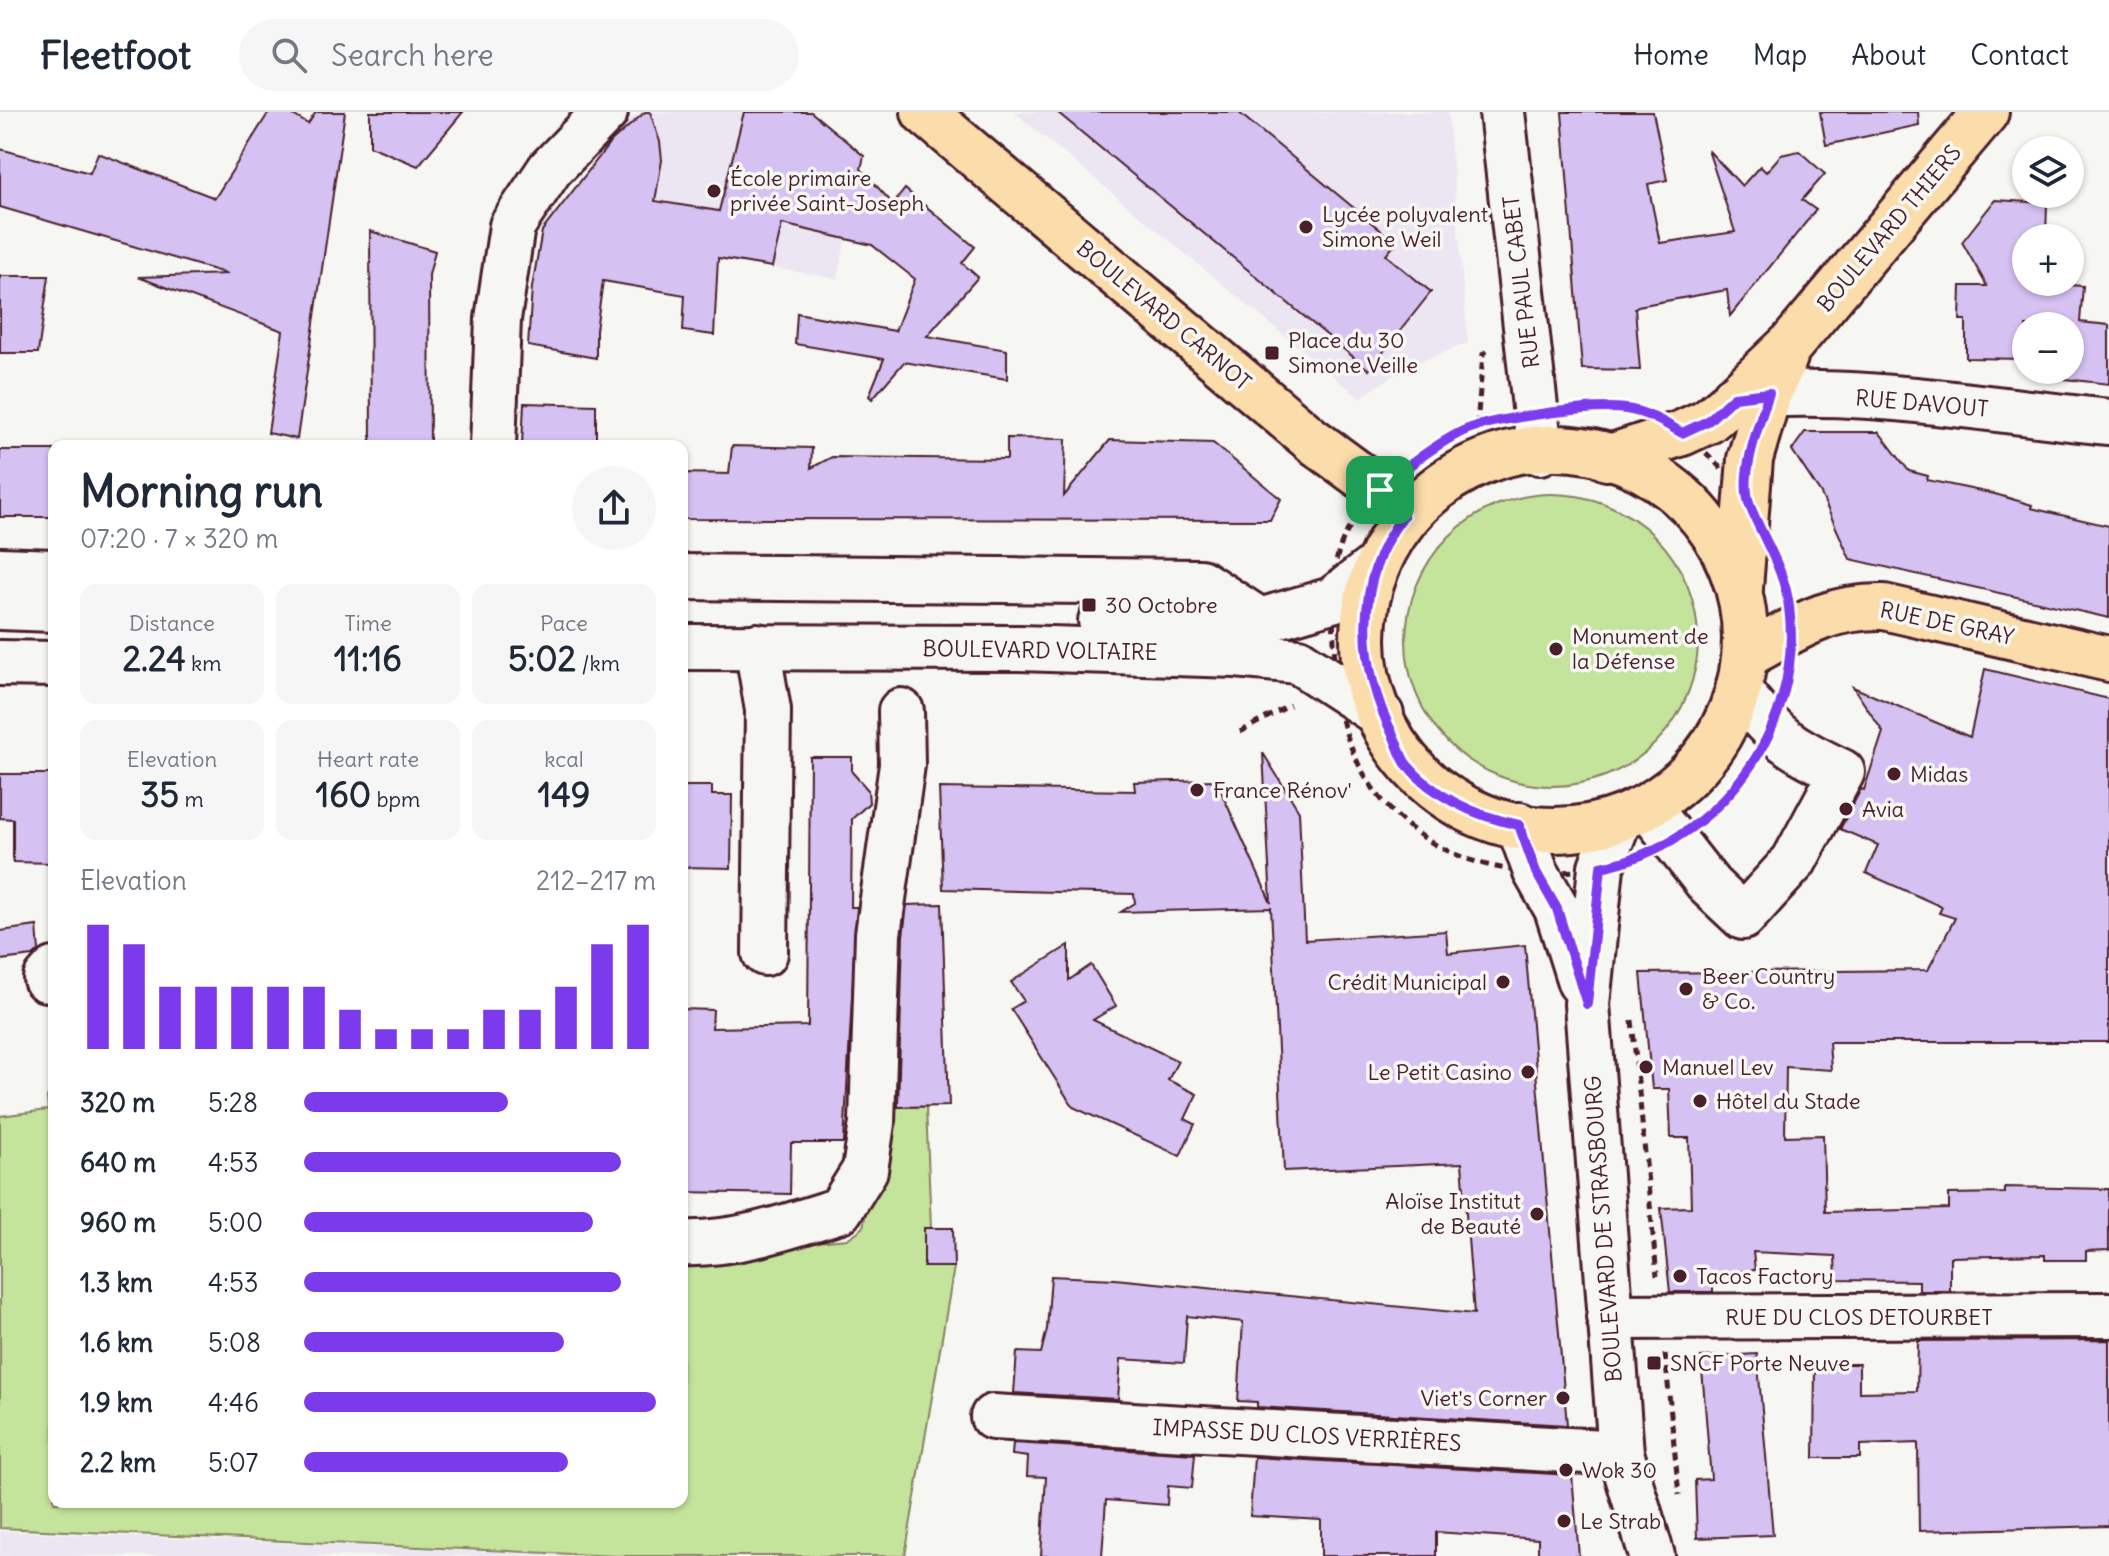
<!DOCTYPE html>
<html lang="en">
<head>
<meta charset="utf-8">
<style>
  :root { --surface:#fff; --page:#f6f6f7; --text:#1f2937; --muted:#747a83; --line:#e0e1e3; --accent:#7c3aed }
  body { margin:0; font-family:Delius,sans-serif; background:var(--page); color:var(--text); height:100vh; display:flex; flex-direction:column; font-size:30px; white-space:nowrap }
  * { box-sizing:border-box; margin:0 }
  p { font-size:26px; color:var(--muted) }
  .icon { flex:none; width:44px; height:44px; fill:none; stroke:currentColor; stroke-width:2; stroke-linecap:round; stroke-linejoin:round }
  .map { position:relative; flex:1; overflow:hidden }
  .drawer { position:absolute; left:48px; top:328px; width:640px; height:1068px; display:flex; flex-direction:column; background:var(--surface); border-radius:16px; box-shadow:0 2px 6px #0004 }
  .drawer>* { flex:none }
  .buttons { position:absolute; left:2012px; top:24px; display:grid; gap:16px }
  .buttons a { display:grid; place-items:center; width:72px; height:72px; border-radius:50%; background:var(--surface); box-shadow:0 2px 6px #0004; font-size:40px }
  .pin { position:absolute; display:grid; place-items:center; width:68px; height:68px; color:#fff; margin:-34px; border-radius:16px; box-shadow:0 4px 12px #0006 }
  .round { display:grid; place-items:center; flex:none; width:84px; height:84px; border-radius:42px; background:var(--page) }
  .overview { display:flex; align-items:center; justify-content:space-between; height:136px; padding:0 32px }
  h1 { font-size:44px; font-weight:800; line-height:60px }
  .metrics { display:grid; grid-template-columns:repeat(3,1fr); gap:12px; height:136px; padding:8px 32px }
  .metrics div { display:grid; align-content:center; border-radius:16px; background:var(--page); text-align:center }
  .metrics b { font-size:34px; font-weight:800 }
  .metrics small { font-size:22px; font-weight:400 }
  .metrics p { font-size:22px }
  .chart { height:224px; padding:16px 32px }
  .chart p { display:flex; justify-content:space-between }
  .chart svg { width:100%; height:144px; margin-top:8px; stroke:var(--accent); stroke-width:6 }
  ul { padding:0 32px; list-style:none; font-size:26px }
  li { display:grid; grid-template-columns:128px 96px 1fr; align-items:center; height:60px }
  li i { height:20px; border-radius:10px; background:var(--accent) }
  header { display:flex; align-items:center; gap:48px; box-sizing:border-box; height:112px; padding:0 40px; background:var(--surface); border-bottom:2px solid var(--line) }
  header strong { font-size:38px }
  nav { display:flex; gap:44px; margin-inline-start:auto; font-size:28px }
  .search { width:560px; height:72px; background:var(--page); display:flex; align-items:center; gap:20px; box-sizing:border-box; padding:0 28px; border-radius:44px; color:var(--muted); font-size:30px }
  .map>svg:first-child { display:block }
  .built { fill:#ece6f2 }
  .green { fill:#c4e39b; stroke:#878163; stroke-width:2 }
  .building { fill:#d5c1f2; stroke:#4a1f2b; stroke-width:2 }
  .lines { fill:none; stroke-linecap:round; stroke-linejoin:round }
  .minor-casing { stroke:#4a1f2b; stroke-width:50 }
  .major-casing { stroke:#4a1f2b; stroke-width:50 }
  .path { stroke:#4a1f2b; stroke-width:5; stroke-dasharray:8 6; stroke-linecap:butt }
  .minor { stroke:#f6f6f2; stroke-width:44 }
  .major { stroke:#fbdcab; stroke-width:44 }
  .route-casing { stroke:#fff; stroke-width:16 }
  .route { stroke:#7c3aed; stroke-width:10 }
  .poi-dot { fill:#4a1f2b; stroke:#f6f6f2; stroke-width:3 }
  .labels { text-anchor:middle; stroke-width:7; stroke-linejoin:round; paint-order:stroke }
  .poi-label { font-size:22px; fill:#4a1f2b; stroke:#f6f6f2; text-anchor:start }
  .street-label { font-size:22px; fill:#4a1f2b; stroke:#f6f6f2 }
</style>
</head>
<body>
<header>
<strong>Fleetfoot</strong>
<div class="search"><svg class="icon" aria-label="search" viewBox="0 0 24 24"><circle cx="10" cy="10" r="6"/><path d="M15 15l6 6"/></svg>Search here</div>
<nav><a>Home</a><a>Map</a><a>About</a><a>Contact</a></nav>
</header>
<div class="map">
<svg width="2109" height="1444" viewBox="0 0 2109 1444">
  <rect width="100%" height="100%" fill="#f6f6f2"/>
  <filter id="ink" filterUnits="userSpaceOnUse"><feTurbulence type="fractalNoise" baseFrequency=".0125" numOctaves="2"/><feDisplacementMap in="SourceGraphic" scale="16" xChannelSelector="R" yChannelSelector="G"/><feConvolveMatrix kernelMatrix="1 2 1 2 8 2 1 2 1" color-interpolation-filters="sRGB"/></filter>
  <g filter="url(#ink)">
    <g class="built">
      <polygon points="641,0 811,0 864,44 837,167 712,145 658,178 533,158 542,115 625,12"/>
      <polygon points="1014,0 1448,0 1468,231 1406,255 1360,286"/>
      <polygon points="0,1419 582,1444 0,1444"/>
    </g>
    <g class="green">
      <circle cx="1552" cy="528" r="146"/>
      <polygon points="54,973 54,1390 682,1390 682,1143 847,1127 863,1116 886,994 926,995 931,1116 924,1117 924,1155 954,1155 905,1444 616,1444 0,1416 0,1004 48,998 47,985"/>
    </g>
    <g class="building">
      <polygon points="269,0 288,0 308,12 316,0 345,0 297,327 268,321 283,219 138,165 228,162 0,95 0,37 90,61 98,41 215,86"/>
      <polygon points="370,0 463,0 418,54 370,34"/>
      <polygon points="645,0 650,0 660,30 662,48 655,89 719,99 744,0 811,0 864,44 861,57 893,92 905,77 975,135 962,151 978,165 927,224 1007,238 1007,267 904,250 872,287 869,284 884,247 795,232 797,201 895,219 915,167 872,133 782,112 772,155 718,146 714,223 683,219 685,183 603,169 596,218 596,246 528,234 532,175 542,119 610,31"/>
      <polygon points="1057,0 1238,0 1396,131 1386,143 1431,180 1369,258"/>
      <polygon points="1562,0 1653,0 1667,68 1648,72 1660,131 1735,120 1708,38 1742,74 1760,54 1766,60 1781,43 1799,39 1825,62 1802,88 1816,98 1730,204 1727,178 1638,194 1635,196 1640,258 1582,257"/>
      <polygon points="1820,0 1918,0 1919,13 1826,33"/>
      <polygon points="1995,88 2047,91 2046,126 2026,126 2026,170 2083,174 2080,210 2109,213 2109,272 2056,266 2057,258 2070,258 2070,214 2026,214 2026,247 1966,246 1966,208 1960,208 1961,174 1987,174 1962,130"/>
      <polygon points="370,119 435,139 429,163 430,334 371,334"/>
      <polygon points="0,164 49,164 38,241 0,241"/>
      <polygon points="524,291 596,293 596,334 522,333"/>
      <polygon points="1805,320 1879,320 1909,359 1928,364 1927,368 1995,382 2032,393 2031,396 2109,414 2109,506 1850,447 1821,382 1792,338"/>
      <polygon points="1007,326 1066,327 1064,384 1110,328 1213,331 1281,387 1270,408 682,407 682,361 729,362 732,334 812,336 811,356 832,345 1007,347"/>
      <rect x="0" y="338" width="54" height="67"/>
      <polygon points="1985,557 2109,587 2109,930 1829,930 1831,958 1786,955 1785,1024 1823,1023 1825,1100 1949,1097 1949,1082 2005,1081 2005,1075 2109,1077 2109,1138 2086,1139 2086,1148 2045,1148 2045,1143 1950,1145 1950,1179 1919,1179 1919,1169 1836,1168 1835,1144 1753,1140 1755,1158 1713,1163 1713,1180 1670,1180 1661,1096 1691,1095 1689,1026 1671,1026 1669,977 1652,977 1641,861 1928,858 1955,806 1939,801 1942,795 1866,761 1878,733 1840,717 1861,677 1864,678 1883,620 1853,575 1970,625"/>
      <polygon points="1263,641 1299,699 1305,828 1446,819 1448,841 1525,833 1567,1313 1257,1295 1257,1290 1238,1289 1243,1210 1187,1204 1184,1251 1121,1247 1118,1287 1014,1281 1017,1240 1041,1241 1047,1217 1051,1164 1115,1167 1474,1202 1462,1051 1284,1059 1271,796 1121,800 1135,791 1134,782 943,777 939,676 1135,679 1134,670 1216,668 1271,791"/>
      <polygon points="810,645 852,645 852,660 868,678 869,691 852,707 851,795 857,795 844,1031 791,1031 790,1082 682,1080 682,897 713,898 712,916 808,914"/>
      <polygon points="0,662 54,662 54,751 13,750 13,707 0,706"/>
      <polygon points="682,674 712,674 712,683 732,683 731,756 682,755"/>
      <polygon points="942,792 949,994 898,995 903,824 907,793"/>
      <polygon points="37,814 39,839 33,844 0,848 0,819"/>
      <polygon points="1069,833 1069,868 1091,853 1116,894 1093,908 1178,949 1168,968 1197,982 1185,1007 1195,1012 1180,1044 1073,995 1011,897 1024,889 1011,870"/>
      <polygon points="924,1116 953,1116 954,1155 924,1155"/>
      <polygon points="2109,1228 2109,1414 1919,1419 1918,1331 1860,1333 1860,1346 1814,1346 1815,1252 1859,1252 1859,1280 1917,1279 1918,1229"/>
      <polygon points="1757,1242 1773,1423 1697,1426 1695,1368 1711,1367 1701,1245"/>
      <polygon points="1013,1331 1195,1342 1192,1376 1168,1374 1167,1393 1106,1388 1102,1444 1041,1444 1046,1365 1027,1364 1028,1345 1012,1343"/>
      <polygon points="1254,1345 1572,1363 1579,1444 1538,1444 1538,1427 1436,1420 1436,1444 1321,1444 1321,1408 1250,1404"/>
    </g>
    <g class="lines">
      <g class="minor-casing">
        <g id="minor">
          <polyline points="1502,0 1540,340"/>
          <path d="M1734,285C1859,273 1985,298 2109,310"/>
          <polyline points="493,334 498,207 512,114 550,57 605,0"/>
          <polyline points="0,458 54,460"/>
          <polyline points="682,465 1200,470 1260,509"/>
          <polyline points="0,495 54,497"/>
          <polyline points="1101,509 1260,509 1332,488 1376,454"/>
          <polyline points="757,534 768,598 765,841"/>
          <polyline points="682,535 1019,536 1236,543 1298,549 1381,603"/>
          <polyline points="0,551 54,552"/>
          <path d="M1648,695L1710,774L1743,805L1794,749L1842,660C1789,635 1777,627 1740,580"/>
          <polyline points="1617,712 1601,755 1587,892 1621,1341 1652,1444"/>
          <polyline points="1519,713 1536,760 1557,797 1580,870"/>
          <polyline points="46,867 54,858"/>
          <path d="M682,1131C736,1133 789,1114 840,1098L865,1058L872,1011L878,822L902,653L901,599"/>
          <polyline points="1609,1205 2109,1203"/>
          <polyline points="993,1305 1621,1341"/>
        </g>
      </g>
      <g class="major-casing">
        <g id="major">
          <polyline points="924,0 1312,328 1380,378 1403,404"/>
          <circle cx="1554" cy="527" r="191"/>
          <polyline points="1607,346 1682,321 1708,309 1726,294 1792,231 1986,0"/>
          <polyline points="1740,476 1750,347 1769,281 1785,245"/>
          <path d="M1747,543C1796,517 1826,494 1884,495L2109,547"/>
        </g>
      </g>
      <g class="path">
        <path d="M1606,297C1650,297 1685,318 1715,350C1752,389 1778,439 1788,492C1807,584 1738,705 1653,741C1616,756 1570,762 1530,760C1428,752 1355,689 1338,588C1335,569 1335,549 1334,530C1333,495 1329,460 1343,428C1364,381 1416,343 1461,320C1499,301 1564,301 1606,297Z"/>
        <polyline points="1477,314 1483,242 1487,239"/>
        <polyline points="1240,620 1290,593"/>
        <polyline points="1632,908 1657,1164"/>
        <polyline points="1665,1242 1679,1383"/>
      </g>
      <use href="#minor" class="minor"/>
      <use href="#major" class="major"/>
    </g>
  </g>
  <g class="lines" filter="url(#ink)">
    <g class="route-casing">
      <path id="route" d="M1769,281C1760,310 1738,364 1750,394C1763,427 1785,458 1789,495C1805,617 1718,732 1601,755L1587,892L1557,797L1536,760L1519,713C1477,704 1435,686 1407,653C1401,645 1398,634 1394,625C1358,555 1353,470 1403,404L1380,378C1405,356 1431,335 1461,320C1489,306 1595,293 1626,297C1647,300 1665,311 1682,321L1708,309L1734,285Z"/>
    </g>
    <use href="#route" class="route"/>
  </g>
  <g class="poi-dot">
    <circle cx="714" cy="79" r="8"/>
    <circle cx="1306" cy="115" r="8"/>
    <rect x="1264" y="233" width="16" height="16" rx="4"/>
    <rect x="1081" y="485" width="16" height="16" rx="4"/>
    <circle cx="1556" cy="537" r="8"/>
    <circle cx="1894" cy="662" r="8"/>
    <circle cx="1197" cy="678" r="8"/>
    <circle cx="1846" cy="697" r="8"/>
    <circle cx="1503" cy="870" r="8"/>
    <circle cx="1686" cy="877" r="8"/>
    <circle cx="1646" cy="955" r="8"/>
    <circle cx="1528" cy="960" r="8"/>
    <circle cx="1700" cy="989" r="8"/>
    <circle cx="1537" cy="1102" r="8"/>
    <circle cx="1680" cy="1164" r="8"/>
    <rect x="1646" y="1243" width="16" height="16" rx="4"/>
    <circle cx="1563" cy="1286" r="8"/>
    <circle cx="1566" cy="1358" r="8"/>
    <circle cx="1564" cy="1409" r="8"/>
  </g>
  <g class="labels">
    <g class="poi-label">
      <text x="730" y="74">École primaire<tspan x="730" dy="25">privée Saint-Joseph</tspan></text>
      <text x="1322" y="110">Lycée polyvalent<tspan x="1322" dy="25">Simone Weil</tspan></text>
      <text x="1288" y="236">Place du 30<tspan x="1288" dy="25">Simone Veille</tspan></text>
      <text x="1105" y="501">30 Octobre</text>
      <text x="1572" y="532">Monument de<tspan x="1572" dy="25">la Défense</tspan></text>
      <text x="1910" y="670">Midas</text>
      <text x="1213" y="686">France Rénov'</text>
      <text x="1862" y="705">Avia</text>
      <text x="1702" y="872">Beer Country<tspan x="1702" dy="25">&amp; Co.</tspan></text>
      <text x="1487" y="878" text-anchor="end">Crédit Municipal</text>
      <text x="1662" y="963">Manuel Lev</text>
      <text x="1512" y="968" text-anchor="end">Le Petit Casino</text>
      <text x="1716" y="997">Hôtel du Stade</text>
      <text x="1521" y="1097" text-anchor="end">Aloïse Institut<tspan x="1521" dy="25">de Beauté</tspan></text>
      <text x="1696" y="1172">Tacos Factory</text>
      <text x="1670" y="1259">SNCF Porte Neuve</text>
      <text x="1547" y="1294" text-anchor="end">Viet's Corner</text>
      <text x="1582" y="1366">Wok 30</text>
      <text x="1580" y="1417">Le Strab</text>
    </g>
    <g class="street-label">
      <text transform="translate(1889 116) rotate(-50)" y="8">BOULEVARD THIERS</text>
      <text transform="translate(1521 170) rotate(-97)" y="8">RUE PAUL CABET</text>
      <text transform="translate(1164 203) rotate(40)" y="8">BOULEVARD CARNOT</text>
      <text transform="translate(1922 291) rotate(5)" y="8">RUE DAVOUT</text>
      <text transform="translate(1947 511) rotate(12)" y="8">RUE DE GRAY</text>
      <text transform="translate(1040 538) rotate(1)" y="8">BOULEVARD VOLTAIRE</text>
      <text transform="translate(1603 1117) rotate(-94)" y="8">BOULEVARD DE STRASBOURG</text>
      <text x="1859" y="1213">RUE DU CLOS DETOURBET</text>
      <text transform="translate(1307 1323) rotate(3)" y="8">IMPASSE DU CLOS VERRIÈRES</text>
    </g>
  </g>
</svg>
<div class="buttons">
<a><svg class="icon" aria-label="layers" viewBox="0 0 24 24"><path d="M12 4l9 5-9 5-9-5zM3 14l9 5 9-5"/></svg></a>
<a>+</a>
<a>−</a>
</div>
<div class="pin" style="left:1380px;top:378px;background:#1e9e55"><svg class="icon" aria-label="arrive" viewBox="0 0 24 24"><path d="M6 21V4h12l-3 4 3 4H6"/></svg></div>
<section class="drawer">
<div class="overview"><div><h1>Morning run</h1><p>07:20 · 7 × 320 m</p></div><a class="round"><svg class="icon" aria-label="share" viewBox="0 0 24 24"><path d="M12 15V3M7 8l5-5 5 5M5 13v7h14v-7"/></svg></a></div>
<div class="metrics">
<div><p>Distance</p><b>2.24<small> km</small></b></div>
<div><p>Time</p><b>11:16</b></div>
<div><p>Pace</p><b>5:02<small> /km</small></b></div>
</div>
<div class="metrics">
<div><p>Elevation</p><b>35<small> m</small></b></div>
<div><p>Heart rate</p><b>160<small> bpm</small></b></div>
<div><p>kcal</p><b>149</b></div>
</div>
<div class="chart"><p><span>Elevation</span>212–217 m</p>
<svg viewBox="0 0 160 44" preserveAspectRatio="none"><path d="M5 44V6M15 44V12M25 44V25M35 44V25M45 44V25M55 44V25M65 44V25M75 44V32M85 44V38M95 44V38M105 44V38M115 44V32M125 44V32M135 44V25M145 44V12M155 44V6"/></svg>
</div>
<ul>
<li><b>320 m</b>5:28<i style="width:58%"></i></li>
<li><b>640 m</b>4:53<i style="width:90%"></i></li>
<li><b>960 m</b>5:00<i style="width:82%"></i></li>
<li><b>1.3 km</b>4:53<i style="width:90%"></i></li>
<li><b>1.6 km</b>5:08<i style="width:74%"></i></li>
<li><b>1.9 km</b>4:46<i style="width:100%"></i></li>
<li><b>2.2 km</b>5:07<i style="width:75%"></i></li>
</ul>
</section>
</div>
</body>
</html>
